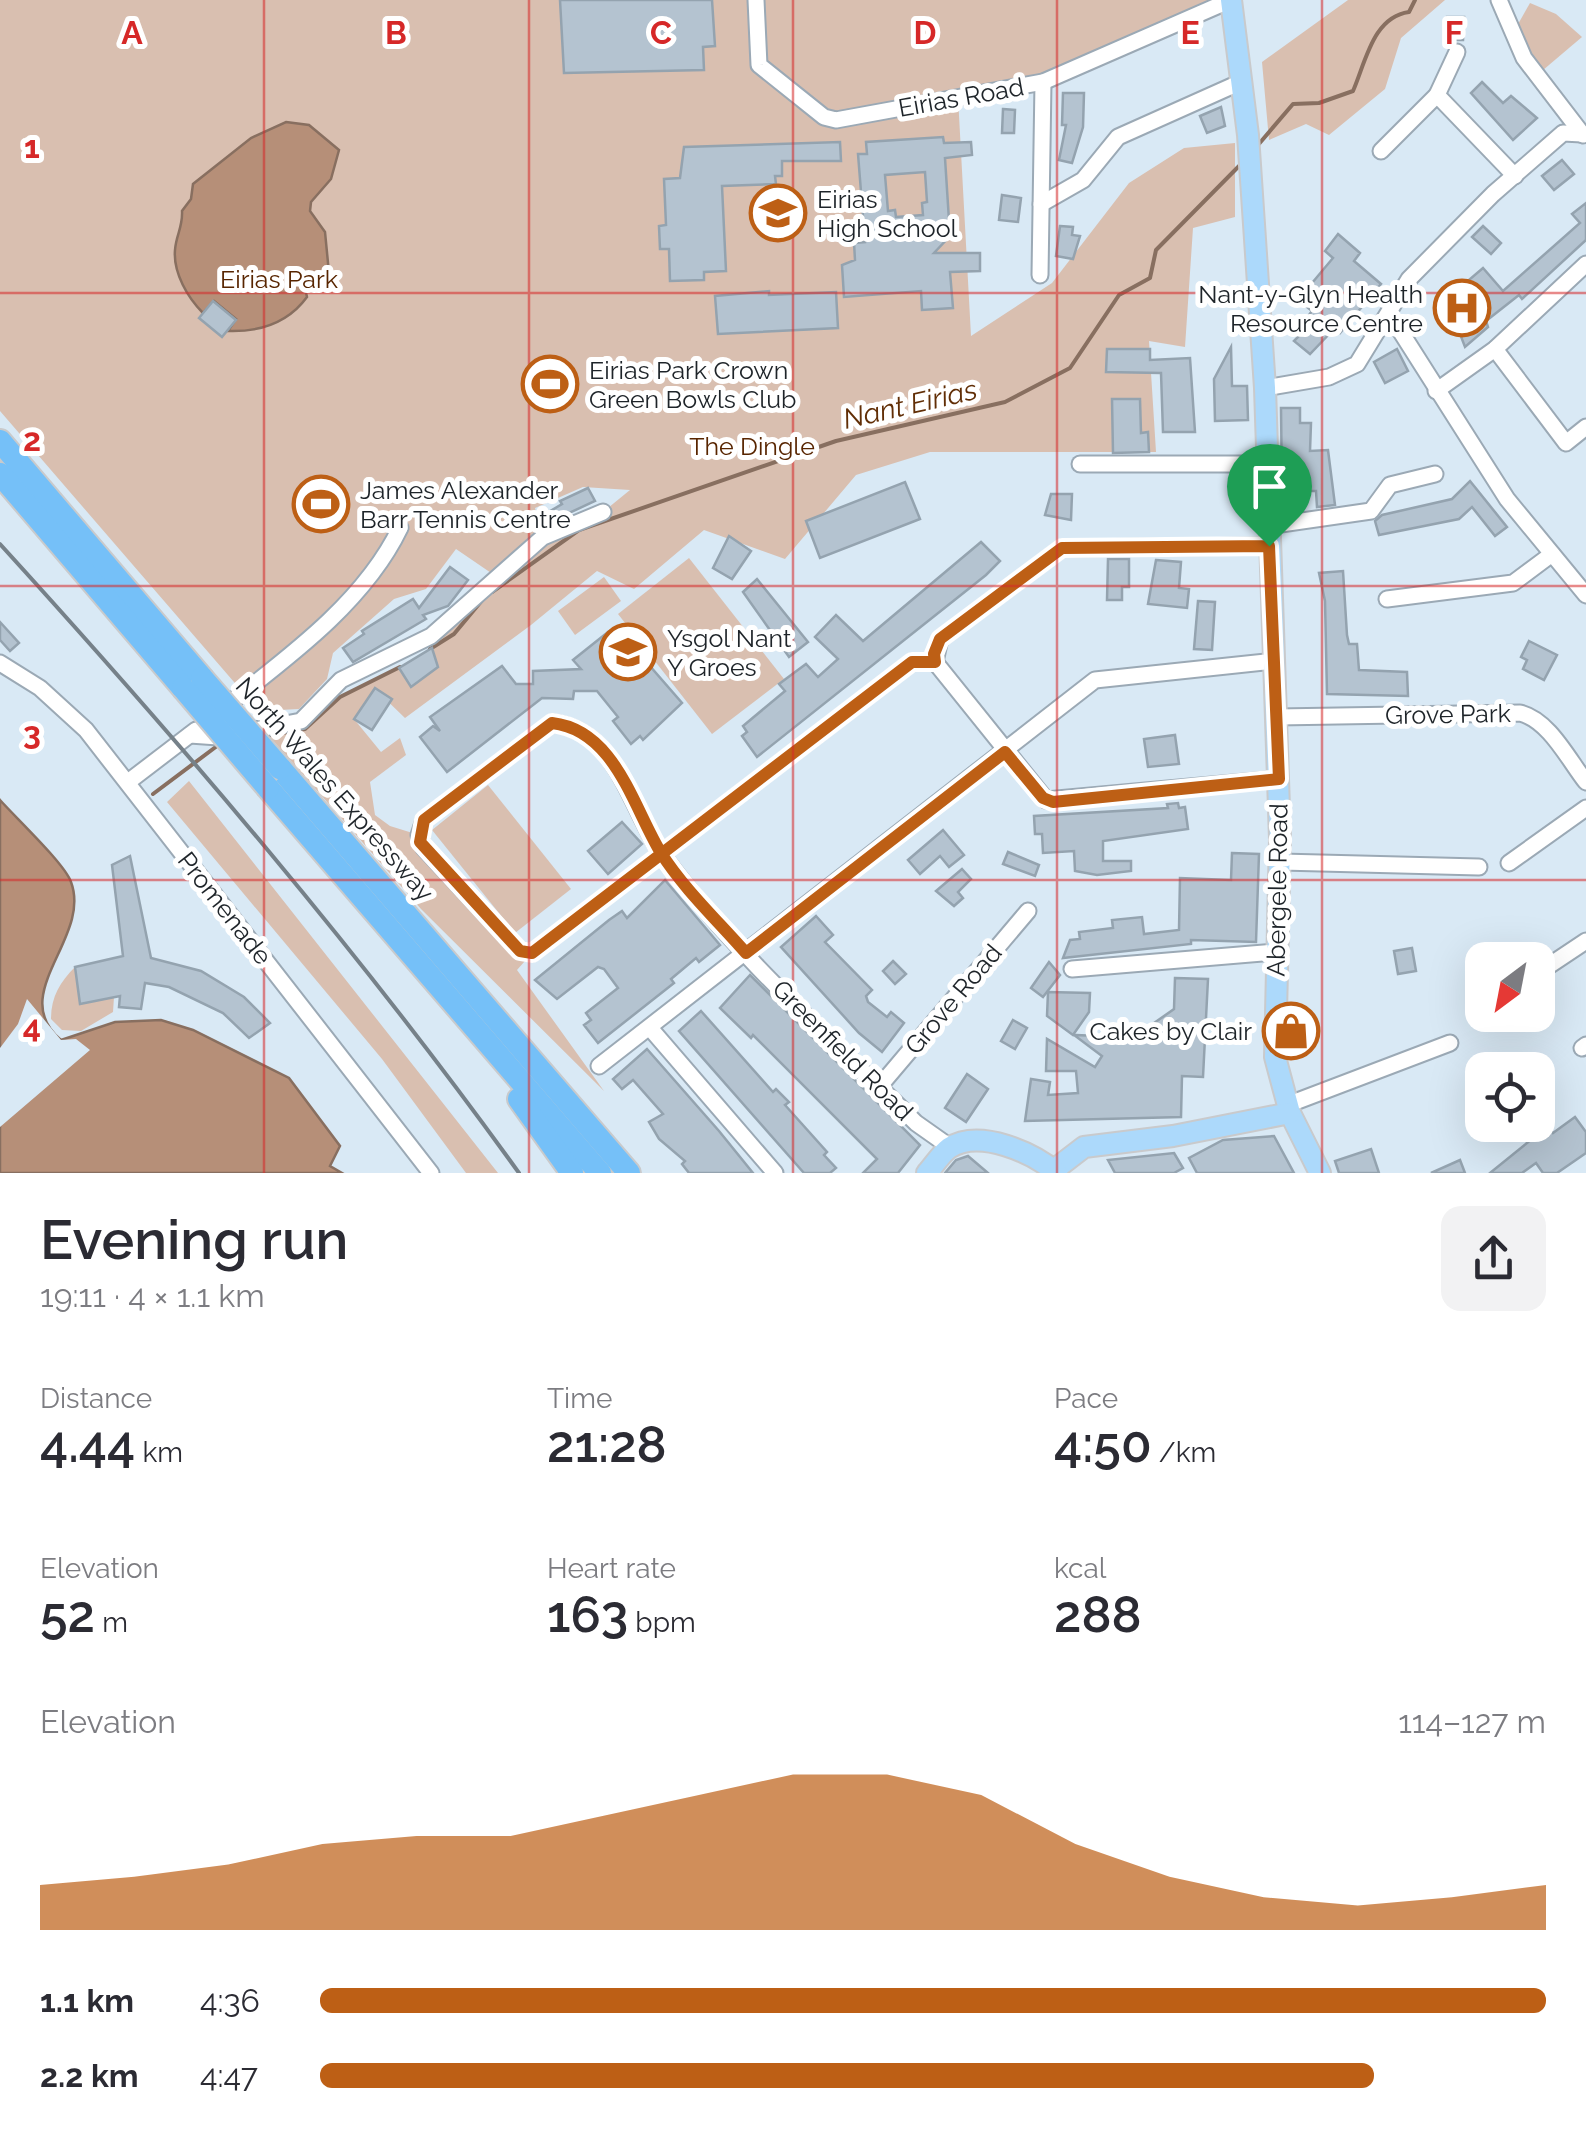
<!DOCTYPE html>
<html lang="en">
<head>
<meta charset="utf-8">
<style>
  :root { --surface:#fff; --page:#f2f2f3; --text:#2b2b33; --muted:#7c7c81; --accent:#bd5f15 }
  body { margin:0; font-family:Raleway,sans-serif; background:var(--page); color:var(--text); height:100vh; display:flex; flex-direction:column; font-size:38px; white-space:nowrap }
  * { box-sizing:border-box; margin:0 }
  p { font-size:32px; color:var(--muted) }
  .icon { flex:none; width:55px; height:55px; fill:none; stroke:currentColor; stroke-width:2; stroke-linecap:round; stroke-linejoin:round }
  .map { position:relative; height:1173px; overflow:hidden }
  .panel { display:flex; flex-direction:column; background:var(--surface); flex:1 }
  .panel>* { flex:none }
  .needle { width:65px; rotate:212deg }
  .buttons { position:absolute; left:1465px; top:942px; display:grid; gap:20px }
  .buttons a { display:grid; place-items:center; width:90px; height:90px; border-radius:20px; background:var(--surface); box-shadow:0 10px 40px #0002; font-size:50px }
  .pin { position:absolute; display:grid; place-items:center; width:85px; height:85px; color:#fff; margin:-102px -42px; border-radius:50% 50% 50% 0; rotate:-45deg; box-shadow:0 0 10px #0007 }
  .pin .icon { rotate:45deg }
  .round { display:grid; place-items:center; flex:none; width:105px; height:105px; border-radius:20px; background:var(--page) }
  .head { display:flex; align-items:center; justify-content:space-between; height:170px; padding:0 40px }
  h1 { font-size:55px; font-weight:600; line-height:75px }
  .metrics { display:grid; grid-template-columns:repeat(3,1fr); gap:15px; height:170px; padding:10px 40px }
  .metrics div { display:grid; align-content:center }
  .metrics b { font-size:50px; font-weight:600 }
  .metrics small { font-size:28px; font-weight:400 }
  .metrics p { font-size:28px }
  .chart { height:280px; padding:20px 40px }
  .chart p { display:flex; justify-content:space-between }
  .chart svg { width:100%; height:180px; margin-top:10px; fill:var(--accent); opacity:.7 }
  ul { padding:0 40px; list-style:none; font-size:32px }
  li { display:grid; grid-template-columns:160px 120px 1fr; align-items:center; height:75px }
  li i { height:25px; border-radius:12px; background:var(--accent) }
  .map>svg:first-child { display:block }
  .green { fill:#d9bfb0; fill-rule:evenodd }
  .water { fill:#b68f78; stroke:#886f60; stroke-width:2.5 }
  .pier { fill:#d9e9f5 }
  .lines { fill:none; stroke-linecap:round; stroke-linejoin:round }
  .stream { stroke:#886f60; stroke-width:4 }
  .building { fill:#b4c3d0; stroke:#94a3af; stroke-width:2.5; fill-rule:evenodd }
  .minor-casing { stroke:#9ba9b5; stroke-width:19 }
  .major-casing { stroke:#c9cacc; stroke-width:24 }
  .highway-casing { stroke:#c9cacc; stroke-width:26 }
  .minor { stroke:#fff; stroke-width:15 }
  .major { stroke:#acd9fb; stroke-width:20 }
  .highway { stroke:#75c0f8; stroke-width:22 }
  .rail { stroke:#768189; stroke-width:4 }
  .highway-bridge-casing { stroke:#c9cacc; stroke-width:26; stroke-linecap:butt }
  .highway-bridge { stroke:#75c0f8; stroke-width:22 }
  .route-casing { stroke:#fff; stroke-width:20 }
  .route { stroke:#bd5f15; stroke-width:12 }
  .grid { fill:none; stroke:#d62828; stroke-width:2.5; stroke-opacity:0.55 }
  .labels { text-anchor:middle; stroke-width:10; stroke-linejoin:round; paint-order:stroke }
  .street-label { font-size:25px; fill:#1e2429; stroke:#fff }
  .poi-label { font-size:25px; fill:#1e2429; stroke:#fff; text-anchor:start }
  .park-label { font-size:25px; fill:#582500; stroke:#fff }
  .water-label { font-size:28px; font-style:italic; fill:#612e06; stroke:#fff }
  .grid-label { font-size:32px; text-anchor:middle; font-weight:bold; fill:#d62828; stroke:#fff; stroke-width:10; stroke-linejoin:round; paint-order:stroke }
</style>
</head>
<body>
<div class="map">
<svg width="1586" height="1173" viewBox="0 0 1586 1173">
  <rect width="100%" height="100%" fill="#d9e9f5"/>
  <g class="green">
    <path d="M0,0H1231L1023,85L958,97L971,336L1052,283L1129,183L1184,148L1235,143V217L1193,228L1185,347L1149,341L1156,452H930L856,475L785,559L704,530L634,589L597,571L531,625L405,718L375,689L354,719L381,752L400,738L406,755L370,782L375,815L390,826L419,835L532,953L517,970L604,1091L421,909L269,736L305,729L340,697L399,668L410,686L437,667L431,636L497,577L456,549L426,589L394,599L333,653L327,679L299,709L259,711L0,411ZM583,487L630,490L603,512L543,537L535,508Z"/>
    <polygon points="1348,0 1445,0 1401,38 1385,89 1329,135 1306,124 1269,140 1262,62"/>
    <polygon points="1530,3 1556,14 1582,37 1536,76 1513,33"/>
    <polygon points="689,558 784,679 712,734 618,614"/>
    <polygon points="604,577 621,601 575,635 558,611"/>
    <polygon points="189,781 498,1173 466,1173 382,1059 167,802"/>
    <polygon points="488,785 571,889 515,933 432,830"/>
    <path d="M75,967L80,1004L114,997L113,1012L81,1031L62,1030L51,1019C51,997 60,982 75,967Z"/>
  </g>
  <g class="water">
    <path d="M286,122L309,125L339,150L331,179L311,202L310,211L325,232L329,273L320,282L309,279L304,284L307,297C288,323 259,332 228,331L236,319L214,301L203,313C188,298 173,273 175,250C176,235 183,227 182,211L191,199L193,184L251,138Z"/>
    <path d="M0,800C15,817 65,864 71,882C92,938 6,994 61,1040L115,1022L161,1020L193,1030L289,1078L340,1146L330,1166L342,1173H0Z"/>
  </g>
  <polygon class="pier" points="27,999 61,1040 76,1039 90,1050 0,1127 0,1048 18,1024"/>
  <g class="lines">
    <g class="stream">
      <path d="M1258,145L1293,104L1319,103L1353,91C1366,61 1373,17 1409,12L1415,0"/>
      <polyline points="492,592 579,530 836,441 1005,402 1070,368 1119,295 1150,278 1156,250 1242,163"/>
      <polyline points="430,649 454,634 484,598"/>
      <polyline points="265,736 305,729 340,697 400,667"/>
      <polyline points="153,794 221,743"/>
    </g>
  </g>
  <g class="building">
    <polygon points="560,0 712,0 715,46 703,47 704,70 564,73"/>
    <polygon points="1447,17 1464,17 1463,40 1447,40"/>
    <polygon points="1482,82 1503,103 1511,96 1537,118 1513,140 1471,93"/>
    <polygon points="1063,93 1084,93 1083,127 1072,163 1059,160 1066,125 1062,125"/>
    <polygon points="1221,107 1225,126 1207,133 1200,116"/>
    <polygon points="1003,109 1015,110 1014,133 1002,133"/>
    <path d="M943,137L944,143L971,142L972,155L945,158L950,236L934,253H980V271L950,272L953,308L922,310L921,291L844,297L842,265L855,260L854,243L865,242L858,154H867L866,142ZM925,172L927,202L922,203L923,215L896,217L895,210L888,211L885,175Z"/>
    <polygon points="840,142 841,161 782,161 782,176 775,176 776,184 722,186 726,271 704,272 704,280 670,281 669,249 660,249 659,226 666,225 664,179 680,178 684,147"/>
    <polygon points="1562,160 1574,174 1554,190 1542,176"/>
    <polygon points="1002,195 1021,198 1018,222 999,220"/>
    <polygon points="1586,203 1586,240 1522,299 1519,295 1486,321 1488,327 1465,347 1447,300 1466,292 1463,285 1483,268 1503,291 1580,223 1572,214"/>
    <polygon points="1060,226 1073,227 1072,235 1080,236 1073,259 1056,256"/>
    <polygon points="1483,226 1501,243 1491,254 1472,237"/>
    <polygon points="1338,234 1360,253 1354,261 1381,284 1340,333 1334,329 1310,354 1294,341 1299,336 1295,333 1312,311 1307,307 1316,296 1307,289 1333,258 1325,251"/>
    <polygon points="769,291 769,295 836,292 838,328 718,334 715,296"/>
    <polygon points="213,301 236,320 222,337 199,318"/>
    <polygon points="1231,347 1232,386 1247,386 1248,420 1215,421 1214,379"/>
    <polygon points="1107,349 1150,349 1150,360 1190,358 1195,432 1163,432 1161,373 1106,372"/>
    <polygon points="1397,349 1408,371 1385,383 1374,362"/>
    <polygon points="1112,399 1140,399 1141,433 1148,432 1149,452 1113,453"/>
    <polygon points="1281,408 1300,408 1300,423 1311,423 1310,451 1328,450 1335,505 1317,507 1316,491 1282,491"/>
    <polygon points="1470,481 1507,527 1495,536 1472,507 1459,519 1379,535 1375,521 1382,515 1452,499"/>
    <polygon points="905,482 920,519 820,558 806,521"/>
    <polygon points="588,488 595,501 541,526 537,519 562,504 560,501"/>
    <polygon points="1051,494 1072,494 1071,520 1045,515"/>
    <polygon points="729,536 751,551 732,579 713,568"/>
    <polygon points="981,542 1000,561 986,575 757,757 742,736 747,732 743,726 785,691 779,684 806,664 818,677 838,659 815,637 836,615 863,641"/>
    <polygon points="1108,559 1129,559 1129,587 1122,587 1122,600 1107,600"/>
    <polygon points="1156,560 1181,562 1179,588 1189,589 1187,608 1148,604"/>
    <polygon points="450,567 468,580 448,606 423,615 426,619 353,662 343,648 364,634 362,631 413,599 419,608"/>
    <polygon points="1343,571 1347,635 1349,644 1357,644 1359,670 1407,672 1408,696 1327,694 1325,601 1319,573"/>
    <polygon points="757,579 808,642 789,657 743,592"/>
    <polygon points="1198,601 1215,602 1212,650 1194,649"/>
    <polygon points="0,622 19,643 10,651 0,640"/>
    <polygon points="608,632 633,664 642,657 682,703 643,740 640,736 631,744 613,721 618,717 597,691 574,691 573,699 542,698 447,772 420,737 433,726 440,731 430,717 502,666 516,684 533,684 533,671 581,669 573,660"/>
    <polygon points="1529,641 1557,655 1544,680 1523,669 1527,660 1521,657"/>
    <polygon points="432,648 438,667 411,687 399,668"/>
    <polygon points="375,688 392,699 372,730 354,719"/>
    <polygon points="1175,735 1179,764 1148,767 1144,739"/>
    <polygon points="1178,803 1179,808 1185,807 1188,829 1103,841 1103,861 1131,861 1131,871 1097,875 1075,871 1074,851 1043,853 1042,834 1035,834 1034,816 1168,808 1167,804"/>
    <polygon points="622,822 642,844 608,874 588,851"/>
    <polygon points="943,830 964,855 949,867 940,856 920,874 908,860"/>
    <polygon points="1008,852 1039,865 1035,876 1003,864"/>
    <polygon points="1232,853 1259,854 1256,942 1191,940 1191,944 1063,958 1070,940 1080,939 1079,932 1113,928 1112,920 1142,917 1144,934 1179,930 1180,878 1231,880"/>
    <polygon points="130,856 151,958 201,971 244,997 270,1023 249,1038 223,1013 169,987 145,983 141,1009 119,1007 120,996 80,1004 75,967 123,956 112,865"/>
    <polygon points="962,869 971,879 958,892 963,898 954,906 936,891"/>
    <polygon points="665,880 720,945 699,962 696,958 671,979 674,983 598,1043 584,1025 591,1020 586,1013 618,988 604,969 598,967 557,999 535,980 609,920 622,911 627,918"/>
    <polygon points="816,916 833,935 825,942 872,990 866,996 868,1002 887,1017 891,1012 904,1023 882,1052 859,1033 781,947"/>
    <polygon points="1412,948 1416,971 1398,974 1394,951"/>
    <polygon points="893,961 906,974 895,984 883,971"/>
    <polygon points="1049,962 1060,975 1043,997 1031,988"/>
    <polygon points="750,975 920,1145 898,1173 863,1173 877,1159 753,1035 751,1038 720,1008"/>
    <polygon points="1175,978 1208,979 1203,1077 1182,1076 1181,1117 1025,1121 1031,1079 1050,1082 1048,1095 1078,1093 1076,1071 1046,1071 1047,1039 1095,1067 1102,1056 1074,1035 1146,1038 1147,1028 1174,1009"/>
    <polygon points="1048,992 1090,993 1089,1012 1073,1035 1047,1016"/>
    <polygon points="701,1011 773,1092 776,1089 789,1102 785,1105 827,1152 824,1155 836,1168 830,1173 804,1173 679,1031"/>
    <polygon points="1013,1020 1027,1028 1015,1049 1001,1041"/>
    <polygon points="647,1049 719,1131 753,1173 689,1173 682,1164 685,1161 659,1139 649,1122 663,1114 633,1080 622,1089 613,1079"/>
    <polygon points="967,1074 988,1089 966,1122 945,1108"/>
    <polygon points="1575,1117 1586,1132 1586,1153 1557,1173 1543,1173 1536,1163 1522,1173 1490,1173 1548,1126 1553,1133"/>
    <polygon points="1274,1136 1294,1173 1197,1173 1189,1158 1223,1140"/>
    <polygon points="1371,1149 1379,1173 1339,1173 1335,1161"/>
    <polygon points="1174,1153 1183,1168 1174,1173 1115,1173 1108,1160"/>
    <polygon points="968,1156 988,1173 945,1173 956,1160"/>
    <polygon points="1460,1160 1465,1173 1431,1173"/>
  </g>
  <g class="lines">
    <g class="minor-casing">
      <g id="minor">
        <polyline points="756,0 759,65 824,117 836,120 1043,82 1231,0"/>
        <polyline points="1499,0 1524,58 1583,135"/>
        <polyline points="1437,95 1457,52"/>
        <polyline points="1381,151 1437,95 1515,176"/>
        <polyline points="1041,204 1083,180 1118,137 1241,82"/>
        <polyline points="1040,275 1043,82"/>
        <polyline points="1384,320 1399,329 1507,499 1586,595"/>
        <polyline points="1495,349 1566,443 1586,427"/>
        <polyline points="1265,388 1329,377 1357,364 1409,279 1493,194 1563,133 1582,134"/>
        <polyline points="1436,391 1495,349 1586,264"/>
        <polyline points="1080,464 1267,464"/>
        <polyline points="1267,526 1371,511 1390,485 1435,474"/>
        <polyline points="1387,599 1513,583 1552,554"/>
        <path d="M935,662H912L532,953L520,951L424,848L419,835L424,820L552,723C618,730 631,812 664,857C736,955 830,1038 916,1123L950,1147"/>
        <polyline points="935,662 1046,800 1279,779"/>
        <polyline points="935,662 940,639 1062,548 1269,546"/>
        <polyline points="0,663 40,688 86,730 431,1173"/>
        <path d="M222,709C286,659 364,603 400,528"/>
        <path d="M1277,717L1520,713C1549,720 1568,759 1586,782"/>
        <polyline points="190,735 218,737 301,721 341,680 431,636 543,537 603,512"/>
        <polyline points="128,782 196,730"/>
        <polyline points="1281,862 1479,867"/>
        <polyline points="1509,863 1586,808"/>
        <polyline points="1072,969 1276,952"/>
        <polyline points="1538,973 1586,941"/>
        <polyline points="650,1028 775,1173"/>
        <polyline points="1582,1048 1586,1045"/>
        <polyline points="599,1066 1095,680 1275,661"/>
        <polyline points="879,1087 1028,911"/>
        <polyline points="1287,1105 1450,1043"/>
      </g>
    </g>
    <g class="major-casing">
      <g id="major">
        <polyline points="1231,0 1248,135 1265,388 1280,839 1275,1057 1290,1113 1320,1173"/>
        <polyline points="1054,1170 1084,1147 1173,1136 1290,1113"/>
        <path d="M927,1173C934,1165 941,1154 949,1148C980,1128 1033,1153 1057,1173"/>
      </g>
    </g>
    <g class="highway-casing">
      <g id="highway">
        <polyline points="0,441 202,678"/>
        <polyline points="0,474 183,688"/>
        <polyline points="280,768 629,1173"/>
        <polyline points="268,788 600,1173"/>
        <polyline points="519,1099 572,1173"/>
      </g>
    </g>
    <use href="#minor" class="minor"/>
    <use href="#major" class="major"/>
    <use href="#highway" class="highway"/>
    <path class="rail" d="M0,544C183,745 360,952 519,1173"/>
    <g class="highway-bridge-casing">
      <g id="highway-bridge">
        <polyline points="202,678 280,768"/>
        <polyline points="183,688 268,788"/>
      </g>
    </g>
    <use href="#highway-bridge" class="highway-bridge"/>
  </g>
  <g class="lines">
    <g class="route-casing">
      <path id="route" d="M1269,546L1062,548L940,639L934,654L935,662H912L532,953L520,951L420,842L424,820L552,723C615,730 633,807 661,853C684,889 718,921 746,953L1005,752L1043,798L1053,802L1279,779L1269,546"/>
    </g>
    <use href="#route" class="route"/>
  </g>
  <path class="grid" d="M264,0V1173M529,0V1173M793,0V1173M1057,0V1173M1322,0V1173M0,293H1586M0,586H1586M0,880H1586"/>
  <defs>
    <g id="school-ring" transform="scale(2.875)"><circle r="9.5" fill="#fff" stroke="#bd5f15" stroke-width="1.5"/><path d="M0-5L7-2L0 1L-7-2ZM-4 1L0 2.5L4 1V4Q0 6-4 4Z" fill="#bd5f15"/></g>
    <g id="hospital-ring" transform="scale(2.875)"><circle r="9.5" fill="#fff" stroke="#bd5f15" stroke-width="1.5"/><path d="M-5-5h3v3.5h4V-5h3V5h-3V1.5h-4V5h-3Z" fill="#bd5f15"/></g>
    <g id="stadium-ring" transform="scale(2.875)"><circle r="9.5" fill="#fff" stroke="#bd5f15" stroke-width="1.5"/><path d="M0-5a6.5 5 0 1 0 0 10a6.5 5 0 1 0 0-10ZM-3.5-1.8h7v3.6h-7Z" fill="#bd5f15"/></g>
    <g id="shop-ring" transform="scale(2.875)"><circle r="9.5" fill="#fff" stroke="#bd5f15" stroke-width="1.5"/><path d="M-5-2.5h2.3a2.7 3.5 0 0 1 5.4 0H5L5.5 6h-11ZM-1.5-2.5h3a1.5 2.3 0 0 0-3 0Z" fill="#bd5f15"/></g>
  </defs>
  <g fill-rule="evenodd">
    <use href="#school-ring" x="778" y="213"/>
    <use href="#hospital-ring" x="1462" y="308"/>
    <use href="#stadium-ring" x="550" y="384"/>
    <use href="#stadium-ring" x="321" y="504"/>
    <use href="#school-ring" x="628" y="652"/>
    <use href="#shop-ring" x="1291" y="1031"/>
  </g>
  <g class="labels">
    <g class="street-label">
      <text transform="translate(961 97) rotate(-10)" y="9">Eirias Road</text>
      <text transform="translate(1448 714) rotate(-1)" y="9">Grove Park</text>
      <text transform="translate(335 789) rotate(49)" y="9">North Wales Expressway</text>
      <text transform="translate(1277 890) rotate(-89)" y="9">Abergele Road</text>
      <text transform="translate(225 908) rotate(52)" y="9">Promenade</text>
      <text transform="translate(953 999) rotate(-50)" y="9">Grove Road</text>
      <text transform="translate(843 1050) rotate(45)" y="9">Greenfield Road</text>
    </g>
    <g class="poi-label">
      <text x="817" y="208">Eirias<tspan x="817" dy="29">High School</tspan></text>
      <text x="1423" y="303" text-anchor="end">Nant-y-Glyn Health<tspan x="1423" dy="29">Resource Centre</tspan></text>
      <text x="589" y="379">Eirias Park Crown<tspan x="589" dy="29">Green Bowls Club</tspan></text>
      <text x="360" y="499">James Alexander<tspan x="360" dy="29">Barr Tennis Centre</tspan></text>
      <text x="667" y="647">Ysgol Nant<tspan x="667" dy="29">Y Groes</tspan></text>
      <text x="1252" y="1040" text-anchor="end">Cakes by Clair</text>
    </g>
    <g class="park-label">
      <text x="279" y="288">Eirias Park</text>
      <text x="752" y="455">The Dingle</text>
    </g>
    <g class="water-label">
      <text transform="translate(910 404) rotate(-13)" y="10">Nant Eirias</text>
    </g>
  </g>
  <g class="grid-label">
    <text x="132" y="44">A</text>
    <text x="396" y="44">B</text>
    <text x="661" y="44">C</text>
    <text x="925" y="44">D</text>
    <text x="1190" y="44">E</text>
    <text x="1454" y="44">F</text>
    <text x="32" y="158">1</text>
    <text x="32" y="451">2</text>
    <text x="32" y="744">3</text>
    <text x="32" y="1038">4</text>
  </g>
</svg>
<div class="buttons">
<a><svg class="needle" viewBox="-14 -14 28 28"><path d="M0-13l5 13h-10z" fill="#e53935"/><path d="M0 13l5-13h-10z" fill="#7c7c81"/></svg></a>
<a><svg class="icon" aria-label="locate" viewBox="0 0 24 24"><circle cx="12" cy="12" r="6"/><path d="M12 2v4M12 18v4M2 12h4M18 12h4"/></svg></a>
</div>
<div class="pin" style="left:1269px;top:546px;background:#1e9e55"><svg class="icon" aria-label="arrive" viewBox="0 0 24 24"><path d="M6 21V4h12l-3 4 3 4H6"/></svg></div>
</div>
<section class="panel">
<div class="head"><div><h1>Evening run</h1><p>19:11 · 4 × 1.1 km</p></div><a class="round"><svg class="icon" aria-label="share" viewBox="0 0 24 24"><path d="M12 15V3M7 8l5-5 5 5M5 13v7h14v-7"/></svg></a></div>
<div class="metrics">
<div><p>Distance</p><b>4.44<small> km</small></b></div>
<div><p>Time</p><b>21:28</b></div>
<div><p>Pace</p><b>4:50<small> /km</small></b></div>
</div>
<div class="metrics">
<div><p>Elevation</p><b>52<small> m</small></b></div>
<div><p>Heart rate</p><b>163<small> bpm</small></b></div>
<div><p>kcal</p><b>288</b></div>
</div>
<div class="chart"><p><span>Elevation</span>114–127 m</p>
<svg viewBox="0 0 160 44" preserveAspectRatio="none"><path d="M0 44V33L10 31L20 28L30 23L40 21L50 21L60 16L70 11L80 6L90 6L100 11L110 23L120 31L130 36L140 38L150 36L160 33V44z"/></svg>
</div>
<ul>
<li><b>1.1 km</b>4:36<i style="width:100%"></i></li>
<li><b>2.2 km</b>4:47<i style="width:86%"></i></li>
</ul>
</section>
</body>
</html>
